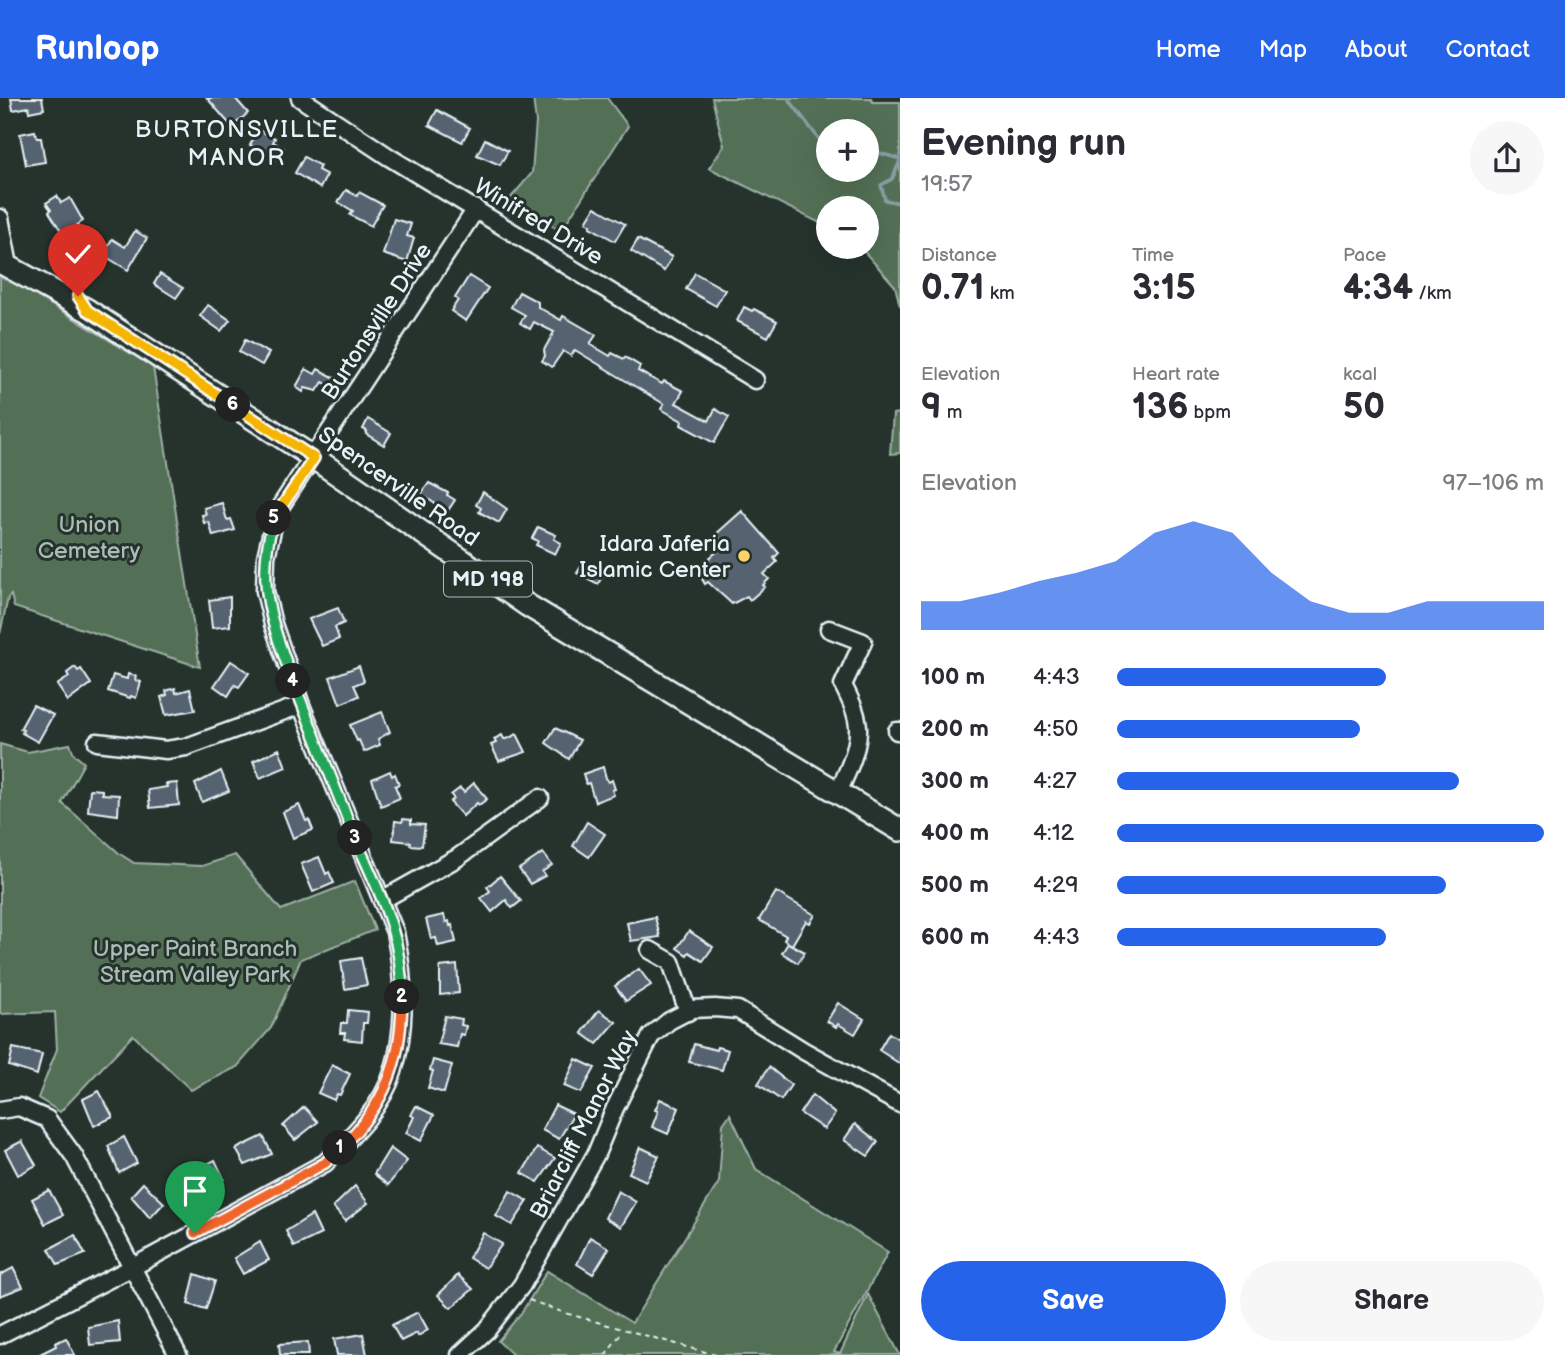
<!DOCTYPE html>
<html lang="en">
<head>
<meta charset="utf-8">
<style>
  :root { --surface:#fff; --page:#f7f7f7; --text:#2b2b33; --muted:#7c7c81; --accent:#2563eb }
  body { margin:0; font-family:"Balsamiq Sans",sans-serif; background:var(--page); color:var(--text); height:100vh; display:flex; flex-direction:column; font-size:26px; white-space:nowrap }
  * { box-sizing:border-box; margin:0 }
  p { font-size:23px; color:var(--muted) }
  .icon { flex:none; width:38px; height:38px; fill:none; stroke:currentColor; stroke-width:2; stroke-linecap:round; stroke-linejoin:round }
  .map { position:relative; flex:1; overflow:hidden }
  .side { display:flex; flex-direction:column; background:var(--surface); width:665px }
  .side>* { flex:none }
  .controls { position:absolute; left:816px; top:21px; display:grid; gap:14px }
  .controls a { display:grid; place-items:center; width:63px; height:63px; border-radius:50%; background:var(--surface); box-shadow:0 7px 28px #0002; font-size:35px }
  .pin { position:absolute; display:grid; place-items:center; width:60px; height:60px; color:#fff; margin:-72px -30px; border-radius:50% 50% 50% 0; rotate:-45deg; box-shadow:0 0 7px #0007 }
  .pin .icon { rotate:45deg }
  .km { position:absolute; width:35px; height:35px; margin:-18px; border-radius:50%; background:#222; color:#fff; font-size:19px; line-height:35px; text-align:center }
  .round { display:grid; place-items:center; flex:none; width:74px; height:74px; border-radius:37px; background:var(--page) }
  .summary { display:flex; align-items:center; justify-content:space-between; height:119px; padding:0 21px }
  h1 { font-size:38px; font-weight:700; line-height:52px }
  .figures { display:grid; grid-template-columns:repeat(3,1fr); gap:10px; height:119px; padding:7px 21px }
  .figures div { display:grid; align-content:center }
  .figures b { font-size:35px; font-weight:700 }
  .figures small { font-size:19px; font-weight:400 }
  .figures p { font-size:19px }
  .chart { height:196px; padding:14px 21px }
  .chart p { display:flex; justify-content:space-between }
  .chart svg { width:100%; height:126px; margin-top:7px; fill:var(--accent); opacity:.7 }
  .action { display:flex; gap:14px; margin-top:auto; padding:14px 21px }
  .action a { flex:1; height:80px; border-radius:42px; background:var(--accent); color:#fff; font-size:28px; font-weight:700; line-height:80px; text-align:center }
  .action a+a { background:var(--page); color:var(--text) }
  ul { padding:0 21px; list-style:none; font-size:23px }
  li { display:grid; grid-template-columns:112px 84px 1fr; align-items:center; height:52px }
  li i { height:18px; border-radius:9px; background:var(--accent) }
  header { display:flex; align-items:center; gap:42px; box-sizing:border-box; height:98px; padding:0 35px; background:var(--accent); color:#fff }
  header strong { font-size:33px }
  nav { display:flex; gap:38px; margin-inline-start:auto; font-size:24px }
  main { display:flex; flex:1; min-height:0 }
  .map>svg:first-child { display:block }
  .green { fill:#536f56; stroke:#9eb0a7; stroke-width:2; fill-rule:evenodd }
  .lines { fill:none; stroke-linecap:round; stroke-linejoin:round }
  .stream { stroke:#86a0a2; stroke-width:3.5 }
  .building { fill:#546370; stroke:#e8f1f8; stroke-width:2 }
  .minor-casing { stroke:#e8f1f8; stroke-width:21 }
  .major-casing { stroke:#e8f1f8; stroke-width:26 }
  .path { stroke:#e8f1f8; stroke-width:2; stroke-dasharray:5 5; stroke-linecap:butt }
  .minor { stroke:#26332d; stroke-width:16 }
  .major { stroke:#26332d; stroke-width:21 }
  .split-1-casing { stroke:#fff; stroke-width:14 }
  .split-2-casing { stroke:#fff; stroke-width:14 }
  .split-3-casing { stroke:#fff; stroke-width:14 }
  .split-4-casing { stroke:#fff; stroke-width:14 }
  .split-5-casing { stroke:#fff; stroke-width:14 }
  .split-6-casing { stroke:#fff; stroke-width:14 }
  .split-7-casing { stroke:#fff; stroke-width:14 }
  .split-1 { stroke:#f0652b; stroke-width:9 }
  .split-2 { stroke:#f0652b; stroke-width:9 }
  .split-3 { stroke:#22a559; stroke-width:9 }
  .split-4 { stroke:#22a559; stroke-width:9 }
  .split-5 { stroke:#22a559; stroke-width:9 }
  .split-6 { stroke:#f5b400; stroke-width:9 }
  .split-7 { stroke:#f5b400; stroke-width:9 }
  .poi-dot { fill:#ffd166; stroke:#26332d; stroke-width:2.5 }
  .labels { text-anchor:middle; stroke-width:6; stroke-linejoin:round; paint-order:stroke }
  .shield { fill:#26332d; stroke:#aeb8bb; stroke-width:2 }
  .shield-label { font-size:21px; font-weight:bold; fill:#e8f1f8 }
  .street-label { font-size:23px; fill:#e8f1f8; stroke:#26332d }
  .park-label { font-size:23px; fill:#acbdb7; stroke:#26332d }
  .poi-label { font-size:23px; fill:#e8f1f8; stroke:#26332d; text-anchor:end }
  .neighbourhood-label { font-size:24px; letter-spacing:2px; fill:#e8f1f8; stroke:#26332d }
</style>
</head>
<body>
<header>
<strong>Runloop</strong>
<nav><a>Home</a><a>Map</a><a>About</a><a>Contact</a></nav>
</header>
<main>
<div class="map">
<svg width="900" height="1257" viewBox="0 0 900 1257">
  <rect width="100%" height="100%" fill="#26332d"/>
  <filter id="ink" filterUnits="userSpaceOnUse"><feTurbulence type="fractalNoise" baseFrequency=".0143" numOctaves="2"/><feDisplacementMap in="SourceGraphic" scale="14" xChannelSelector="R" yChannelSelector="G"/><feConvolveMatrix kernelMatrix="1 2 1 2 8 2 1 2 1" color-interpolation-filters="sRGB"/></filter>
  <g filter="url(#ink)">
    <g class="green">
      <polygon points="533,0 607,0 628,28 561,133 508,103 532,75 536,24"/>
      <path d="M712,0H871L873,4H900V208L895,188L860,149H866V110H828V129L709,70L724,48ZM828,33H866V72H828Z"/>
      <polygon points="0,178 19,187 153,269 200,569 14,509 11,497 8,500 0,536"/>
      <polygon points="900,315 900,355 890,356 893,316"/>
      <polygon points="0,646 28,654 70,646 74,656 84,665 62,705 120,756 134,765 202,768 235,757 281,812 355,783 375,832 301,861 271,930 237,969 191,992 133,937 60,1014 38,1000 57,951 55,914 0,916"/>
      <polygon points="730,1016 756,1071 888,1154 834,1254 840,1256 868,1196 900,1257 513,1257 498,1243 522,1214 547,1173 632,1225 719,1084 723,1026"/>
    </g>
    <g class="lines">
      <g class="stream">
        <polyline points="788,0 828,53"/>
        <polyline points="866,51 900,61"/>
        <polyline points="900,63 892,81 881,87 885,102 900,105"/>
      </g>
    </g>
    <g class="building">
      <polygon points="11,0 42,0 44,11 29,14 29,9 13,12"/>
      <polygon points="207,0 235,0 248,15 232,29"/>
      <polygon points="437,12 470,30 462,44 429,27"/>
      <polygon points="258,32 275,40 273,44 284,50 278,61 250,47"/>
      <polygon points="35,33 37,40 41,40 45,64 26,67 20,36"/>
      <polygon points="485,41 508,53 500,67 477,57"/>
      <polygon points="304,59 320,68 318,72 327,77 320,90 295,75"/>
      <polygon points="346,92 357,98 359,94 383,107 371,128 350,117 353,113 338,104"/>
      <polygon points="57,98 61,105 70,100 83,123 77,127 84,138 70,147 49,114 51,112 46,105"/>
      <polygon points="595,109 625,126 615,143 590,129 591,127 586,124"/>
      <polygon points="394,121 411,126 407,138 414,140 407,164 383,156"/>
      <polygon points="135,133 147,140 128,172 103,157 112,141 125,149"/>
      <polygon points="638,141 672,159 664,173 631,153"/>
      <polygon points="695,175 725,192 716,208 686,191"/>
      <polygon points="160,176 183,190 176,200 154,186"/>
      <polygon points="469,178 488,190 466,223 451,213 458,202 455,200"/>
      <polygon points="519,194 538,204 538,209 561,222 563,218 596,237 590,246 610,258 612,255 624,261 625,259 640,268 638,273 662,286 664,283 683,293 676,305 709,323 715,311 729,319 714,345 681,327 682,323 661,311 664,306 575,252 571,258 563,253 552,269 542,263 545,258 544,252 554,234 534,224 530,231 520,225 525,217 511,209"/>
      <polygon points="208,207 230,222 221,233 200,218"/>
      <polygon points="744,209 752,213 754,211 777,223 768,239 737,223"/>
      <polygon points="245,242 269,255 262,267 239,254"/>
      <polygon points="306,271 315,276 318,271 341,283 336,291 323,284 317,293 305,290 303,294 296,289"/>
      <polygon points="368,321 391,335 384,347 366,336 367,333 363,331"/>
      <polygon points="429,385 448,395 447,397 455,402 447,414 421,396"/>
      <polygon points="483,394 507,411 499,425 479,414 481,410 476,407"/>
      <polygon points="222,405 227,422 231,421 235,432 213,438 209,424 204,425 202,417 206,416 204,410"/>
      <polygon points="742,413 779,455 774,460 777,464 764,476 769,481 763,487 765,489 750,502 747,498 732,506 708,484 705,486 696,471 725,447 716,436"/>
      <polygon points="538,429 556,437 554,441 561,445 555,456 536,447 538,443 532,440"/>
      <polygon points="583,465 603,477 598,486 577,475"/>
      <polygon points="230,499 230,528 212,530 209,502"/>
      <polygon points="338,510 344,525 335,529 339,541 322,548 309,521"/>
      <polygon points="231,563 249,575 239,589 235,587 228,598 214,588"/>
      <polygon points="359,568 364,583 354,587 359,598 340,606 330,579"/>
      <polygon points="75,569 78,573 81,571 91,586 68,603 57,587 69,579 67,575"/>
      <polygon points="128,576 136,578 135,582 141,584 136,600 131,598 130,600 108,593 113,577 127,581"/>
      <polygon points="175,590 176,595 190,591 195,612 166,617 161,599 167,597 166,593"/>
      <polygon points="33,607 53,617 38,644 22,635 23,632 20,631"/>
      <polygon points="382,614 390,634 378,641 380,647 364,654 359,642 357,643 350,627"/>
      <polygon points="555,630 580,642 569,661 546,645"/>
      <polygon points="517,636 526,654 499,663 491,647 496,645 494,641 502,637 504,641 507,641"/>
      <polygon points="279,651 286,669 260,680 253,663"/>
      <polygon points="603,669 606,680 609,684 612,682 615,691 612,692 614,697 595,704 589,685 586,686 583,676"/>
      <polygon points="221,673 229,693 202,704 195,686"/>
      <polygon points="390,673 392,678 395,676 399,686 395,688 400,700 381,708 372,681"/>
      <polygon points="177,685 179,707 150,710 148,692 167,689 166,686"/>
      <polygon points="474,685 487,701 479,707 477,705 463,718 450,704 454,701 451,697 460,690 464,694"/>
      <polygon points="90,691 102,692 102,696 119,697 118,717 88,713"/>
      <polygon points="299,707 306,723 309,722 313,732 293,740 283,714"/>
      <polygon points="403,721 411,722 411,726 425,727 422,748 410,747 411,744 393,742 395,723 402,724"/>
      <polygon points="587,724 605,736 589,759 573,748"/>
      <polygon points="543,755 552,767 542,774 545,778 530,786 519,771"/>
      <polygon points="319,759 326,776 329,774 334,785 313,794 301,766"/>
      <polygon points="500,778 521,803 512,810 506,802 492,814 481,800 490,793 487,789"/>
      <polygon points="776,794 815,817 810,825 806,823 792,847 784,842 786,838 759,822"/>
      <polygon points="444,817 446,824 449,823 450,828 452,827 456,844 438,848 436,840 431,841 426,821"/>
      <polygon points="655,819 660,839 631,843 627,825"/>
      <polygon points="689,833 713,849 703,863 689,854 687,857 677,850"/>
      <polygon points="788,845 805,854 798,865 782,855"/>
      <polygon points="361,860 367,887 345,891 341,863"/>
      <polygon points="457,867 459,895 440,897 440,869"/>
      <polygon points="639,871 651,887 626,903 615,888"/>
      <polygon points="838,905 864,921 855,936 838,926 836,929 827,923"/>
      <polygon points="348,912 368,914 367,925 363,925 362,943 344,941 345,935 340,935 341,925 347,925"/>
      <polygon points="599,912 616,924 597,946 582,935"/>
      <polygon points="445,918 462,921 461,927 466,928 464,937 460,936 457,949 438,946"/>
      <polygon points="889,935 900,942 900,966 879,952"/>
      <polygon points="694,946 716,952 717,949 728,952 722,972 689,964"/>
      <polygon points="13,950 42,956 37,977 9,968"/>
      <polygon points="576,961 595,970 581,995 564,988"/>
      <polygon points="433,962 452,967 444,995 428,990 433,973 430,972"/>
      <polygon points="332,967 350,976 340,997 337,996 334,1002 318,995"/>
      <polygon points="769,969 791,987 781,1002 758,986"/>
      <polygon points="99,993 113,1019 94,1028 83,1001"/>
      <polygon points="812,997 835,1016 824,1031 800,1015"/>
      <polygon points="660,1001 679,1010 668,1036 652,1029 658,1013 655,1012"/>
      <polygon points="555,1007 574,1016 559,1041 542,1032"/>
      <polygon points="416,1008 434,1017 421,1043 406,1035 414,1019 411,1017"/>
      <polygon points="304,1009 318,1024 295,1042 283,1028"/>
      <polygon points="855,1026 878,1044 868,1058 844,1042"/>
      <polygon points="263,1038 272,1056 245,1067 236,1051"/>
      <polygon points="124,1039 137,1065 119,1075 108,1048"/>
      <polygon points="22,1043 36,1067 18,1077 5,1052"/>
      <polygon points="640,1049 659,1058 646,1083 629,1075"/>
      <polygon points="390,1050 407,1063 388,1087 374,1076"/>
      <polygon points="537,1050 555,1060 538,1084 522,1075"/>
      <polygon points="215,1062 224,1081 197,1092 189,1075"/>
      <polygon points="143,1085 164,1105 150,1120 131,1098"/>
      <polygon points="355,1088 368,1105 345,1123 333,1109"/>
      <polygon points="49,1092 63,1117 45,1126 32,1101"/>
      <polygon points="510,1093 528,1103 512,1127 496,1118"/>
      <polygon points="618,1093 636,1104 621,1129 605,1120"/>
      <polygon points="312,1117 321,1136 294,1149 286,1133"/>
      <polygon points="483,1135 502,1146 485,1170 469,1160"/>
      <polygon points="75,1137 85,1156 58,1167 49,1151"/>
      <polygon points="590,1139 609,1150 593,1176 577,1166"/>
      <polygon points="260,1144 269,1162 243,1176 234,1160"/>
      <polygon points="13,1170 23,1189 0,1198 0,1177"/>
      <polygon points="195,1176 215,1183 206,1211 188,1206"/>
      <polygon points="458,1177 473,1191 451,1210 438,1197"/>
      <polygon points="418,1214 428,1232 418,1238 417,1235 401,1243 392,1227"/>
      <polygon points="118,1223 120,1244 90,1247 88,1229"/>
      <polygon points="363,1236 367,1257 337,1257 334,1241"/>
      <polygon points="66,1240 75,1257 38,1257 56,1248 55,1245"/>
      <polygon points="308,1244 309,1257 280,1257 279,1246"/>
    </g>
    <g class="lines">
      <g class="minor-casing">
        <g id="minor">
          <polyline points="300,0 389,59 755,282"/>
          <polyline points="0,120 9,168"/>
          <path d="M829,531L863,544L843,587C850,601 859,618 858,634C858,652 845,680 837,696"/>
          <polyline points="897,633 900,633"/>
          <polyline points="97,644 166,652 186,649 301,607"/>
          <polyline points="382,802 457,760 540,700"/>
          <polyline points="650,852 671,864 688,914"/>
          <polyline points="0,1012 19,1009 47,1021 74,1058 178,1257"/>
          <path d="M0,1237L131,1170L325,1065C351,1039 382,1010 393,974C407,929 404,879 395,834L301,607L273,526L265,493L266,459L276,415L476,111"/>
          <polyline points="460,1257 487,1232 522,1187 596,1056 615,1010 651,938 669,923 692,911 715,910 738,912 804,953 900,1006"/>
        </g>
      </g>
      <g class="major-casing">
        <polyline id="major" points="0,164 87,212 314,360 527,507 900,732"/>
      </g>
      <g class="path">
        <polyline points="529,1202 565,1215 716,1257"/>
        <polyline points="605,1257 623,1233"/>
      </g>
      <use href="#minor" class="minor"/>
      <use href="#major" class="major"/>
    </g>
  </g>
  <g class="lines" filter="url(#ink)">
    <g class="split-1-casing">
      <polyline id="split-1" points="195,1135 325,1065 340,1050"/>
    </g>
    <g class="split-2-casing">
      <path id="split-2" d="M340,1050C386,1007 402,962 402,899"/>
    </g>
    <g class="split-3-casing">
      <path id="split-3" d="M355,740C380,796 402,836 402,899"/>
    </g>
    <g class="split-4-casing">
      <polyline id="split-4" points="293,583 355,740"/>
    </g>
    <g class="split-5-casing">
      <path id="split-5" d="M274,420C255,484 271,523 293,583"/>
    </g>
    <g class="split-6-casing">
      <polyline id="split-6" points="233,307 314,360 274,420"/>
    </g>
    <g class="split-7-casing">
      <polyline id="split-7" points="78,198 87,212 233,307"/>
    </g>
    <use href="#split-1" class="split-1"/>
    <use href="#split-2" class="split-2"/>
    <use href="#split-3" class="split-3"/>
    <use href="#split-4" class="split-4"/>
    <use href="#split-5" class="split-5"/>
    <use href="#split-6" class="split-6"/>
    <use href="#split-7" class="split-7"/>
  </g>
  <circle class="poi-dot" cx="744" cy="458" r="7"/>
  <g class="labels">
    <rect class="shield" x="444" y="463.5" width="88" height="35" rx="5"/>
    <g class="shield-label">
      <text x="488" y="488">MD 198</text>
    </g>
    <g class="street-label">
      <text transform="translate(539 123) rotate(31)" y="8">Winifred Drive</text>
      <text transform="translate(376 223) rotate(-57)" y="8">Burtonsville Drive</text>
      <text transform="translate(399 388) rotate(35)" y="8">Spencerville Road</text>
      <text transform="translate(583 1026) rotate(-63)" y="8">Briarcliff Manor Way</text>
    </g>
    <g class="park-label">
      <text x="89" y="434">Union<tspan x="89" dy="26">Cemetery</tspan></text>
      <text x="195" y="858">Upper Paint Branch<tspan x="195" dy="26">Stream Valley Park</tspan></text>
    </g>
    <g class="poi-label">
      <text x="730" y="453">Idara Jaferia<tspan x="730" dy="26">Islamic Center</tspan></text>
    </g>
    <g class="neighbourhood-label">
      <text x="237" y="39">BURTONSVILLE<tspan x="237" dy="28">MANOR</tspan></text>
    </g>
  </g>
</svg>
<div class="controls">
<a>+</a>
<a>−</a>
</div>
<div class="pin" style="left:195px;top:1135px;background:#1e9e55"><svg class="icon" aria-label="arrive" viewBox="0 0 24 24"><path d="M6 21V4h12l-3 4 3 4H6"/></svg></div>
<div class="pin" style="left:78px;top:198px;background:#d93025"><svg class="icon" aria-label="check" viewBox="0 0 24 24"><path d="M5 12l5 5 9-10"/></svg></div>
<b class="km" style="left:340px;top:1050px">1</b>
<b class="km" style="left:402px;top:899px">2</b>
<b class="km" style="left:355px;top:740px">3</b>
<b class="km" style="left:293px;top:583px">4</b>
<b class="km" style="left:274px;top:420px">5</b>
<b class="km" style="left:233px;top:307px">6</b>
</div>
<section class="side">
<div class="summary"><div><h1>Evening run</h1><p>19:57</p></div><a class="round"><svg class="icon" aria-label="share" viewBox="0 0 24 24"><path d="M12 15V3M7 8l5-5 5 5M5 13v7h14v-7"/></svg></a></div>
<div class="figures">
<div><p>Distance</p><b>0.71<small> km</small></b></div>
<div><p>Time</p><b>3:15</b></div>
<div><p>Pace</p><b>4:34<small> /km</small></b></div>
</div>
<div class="figures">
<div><p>Elevation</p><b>9<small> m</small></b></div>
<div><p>Heart rate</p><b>136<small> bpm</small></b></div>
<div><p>kcal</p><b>50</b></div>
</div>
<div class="chart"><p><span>Elevation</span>97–106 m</p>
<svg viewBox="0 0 160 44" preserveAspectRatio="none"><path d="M0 44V34L10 34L20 31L30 27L40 24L50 20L60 10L70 6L80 10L90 24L100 34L110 38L120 38L130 34L140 34L150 34L160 34V44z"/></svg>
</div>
<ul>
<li><b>100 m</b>4:43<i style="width:63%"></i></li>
<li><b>200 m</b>4:50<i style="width:57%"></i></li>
<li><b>300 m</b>4:27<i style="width:80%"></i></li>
<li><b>400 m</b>4:12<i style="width:100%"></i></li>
<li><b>500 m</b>4:29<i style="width:77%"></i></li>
<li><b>600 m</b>4:43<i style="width:63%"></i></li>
</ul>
<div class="action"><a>Save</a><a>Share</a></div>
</section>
</main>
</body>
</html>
